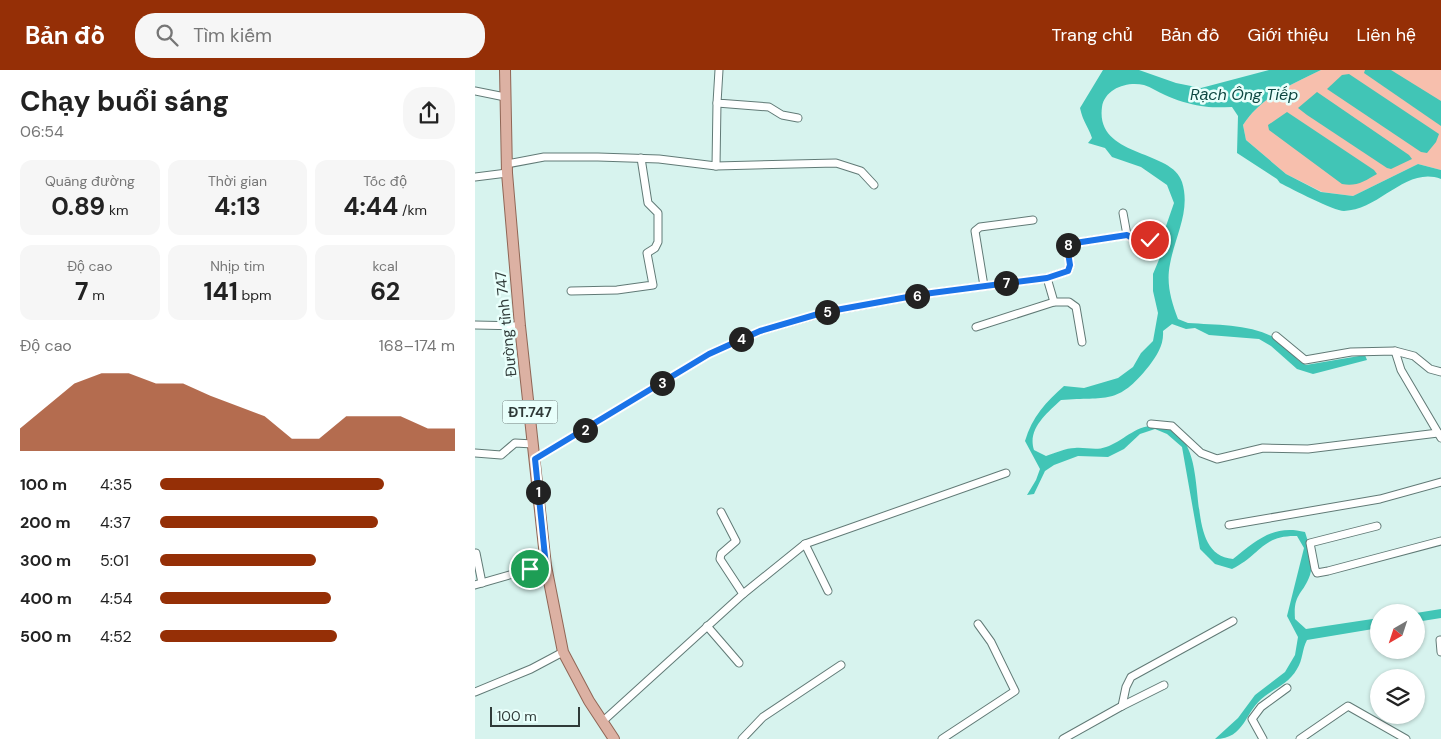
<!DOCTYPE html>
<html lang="vi">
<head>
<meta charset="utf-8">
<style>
  :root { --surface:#fff; --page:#f6f6f6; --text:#222; --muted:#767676; --accent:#952f06 }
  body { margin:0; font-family:"DM Sans",sans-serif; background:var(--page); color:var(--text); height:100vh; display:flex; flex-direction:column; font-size:19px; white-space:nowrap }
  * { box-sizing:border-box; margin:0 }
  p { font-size:16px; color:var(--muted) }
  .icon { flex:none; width:28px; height:28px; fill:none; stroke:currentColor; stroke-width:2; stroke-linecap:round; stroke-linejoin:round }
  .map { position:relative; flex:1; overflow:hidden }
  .drawer { display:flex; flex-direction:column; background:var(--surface); width:475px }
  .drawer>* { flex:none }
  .needle { width:32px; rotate:219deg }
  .buttons { position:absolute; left:895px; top:534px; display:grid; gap:10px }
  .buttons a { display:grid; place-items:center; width:55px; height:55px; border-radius:50%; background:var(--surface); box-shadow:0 1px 4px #0004; font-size:25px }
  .scale { position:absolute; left:15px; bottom:12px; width:90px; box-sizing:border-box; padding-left:5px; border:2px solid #2f3a38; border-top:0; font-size:14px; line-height:18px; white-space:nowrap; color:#2f3a38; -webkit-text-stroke:4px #e8fffb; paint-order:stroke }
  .pin { position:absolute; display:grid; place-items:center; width:42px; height:42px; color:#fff; margin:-21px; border:2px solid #fff; border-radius:50%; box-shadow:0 1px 5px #0007 }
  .km { position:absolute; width:25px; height:25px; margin:-12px; border-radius:50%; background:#222; color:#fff; font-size:14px; line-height:25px; text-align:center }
  .round { display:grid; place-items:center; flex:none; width:52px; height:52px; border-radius:20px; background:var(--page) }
  .headline { display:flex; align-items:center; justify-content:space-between; height:85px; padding:0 20px }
  h1 { font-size:28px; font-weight:700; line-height:38px }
  .stats { display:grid; grid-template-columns:repeat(3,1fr); gap:8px; height:85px; padding:5px 20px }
  .stats div { display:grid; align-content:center; border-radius:12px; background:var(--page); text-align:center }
  .stats b { font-size:25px; font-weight:700 }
  .stats small { font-size:14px; font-weight:400 }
  .stats p { font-size:14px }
  .chart { height:140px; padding:10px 20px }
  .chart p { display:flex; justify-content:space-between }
  .chart svg { width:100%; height:90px; margin-top:5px; fill:var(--accent); opacity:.7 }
  ul { padding:0 20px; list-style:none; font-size:16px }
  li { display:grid; grid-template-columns:80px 60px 1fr; align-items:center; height:38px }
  li i { height:12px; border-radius:6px; background:var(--accent) }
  header { display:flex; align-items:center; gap:30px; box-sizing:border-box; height:70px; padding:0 25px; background:var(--accent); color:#fff }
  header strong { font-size:24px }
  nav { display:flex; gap:28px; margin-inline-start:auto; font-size:18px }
  .search { width:350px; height:45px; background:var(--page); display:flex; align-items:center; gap:12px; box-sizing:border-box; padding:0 18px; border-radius:20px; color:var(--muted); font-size:19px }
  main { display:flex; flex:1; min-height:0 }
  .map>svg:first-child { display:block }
  .green { fill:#f7bfad }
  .water { fill:#41c5b6 }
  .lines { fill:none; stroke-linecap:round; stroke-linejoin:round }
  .minor-casing { stroke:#617a76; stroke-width:9 }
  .primary-casing { stroke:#906656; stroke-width:12 }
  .minor { stroke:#fff; stroke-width:7 }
  .primary { stroke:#dcb1a3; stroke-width:10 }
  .route-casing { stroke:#fff; stroke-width:10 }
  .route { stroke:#1a73e8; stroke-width:6 }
  .labels { text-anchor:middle; stroke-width:5; stroke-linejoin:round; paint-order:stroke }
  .shield { fill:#e8fffb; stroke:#667572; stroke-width:1 }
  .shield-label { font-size:14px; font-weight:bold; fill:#2f3a38 }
  .street-label { font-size:15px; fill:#2f3a38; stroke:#e8fffb }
  .water-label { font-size:16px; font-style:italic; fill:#0d4741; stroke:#e8fffb }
</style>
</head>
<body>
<header>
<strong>Bản đồ</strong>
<div class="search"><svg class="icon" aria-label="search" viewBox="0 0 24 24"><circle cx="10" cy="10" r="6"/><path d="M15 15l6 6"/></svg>Tìm kiếm</div>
<nav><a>Trang chủ</a><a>Bản đồ</a><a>Giới thiệu</a><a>Liên hệ</a></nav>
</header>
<main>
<section class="drawer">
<div class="headline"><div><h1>Chạy buổi sáng</h1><p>06:54</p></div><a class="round"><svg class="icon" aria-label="share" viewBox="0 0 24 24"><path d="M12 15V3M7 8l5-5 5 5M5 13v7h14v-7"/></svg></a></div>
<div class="stats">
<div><p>Quãng đường</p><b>0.89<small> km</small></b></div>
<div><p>Thời gian</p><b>4:13</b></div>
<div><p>Tốc độ</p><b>4:44<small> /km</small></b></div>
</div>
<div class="stats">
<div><p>Độ cao</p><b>7<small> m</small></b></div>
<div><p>Nhịp tim</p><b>141<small> bpm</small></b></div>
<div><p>kcal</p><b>62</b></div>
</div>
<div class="chart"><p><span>Độ cao</span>168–174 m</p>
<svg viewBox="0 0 160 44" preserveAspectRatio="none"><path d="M0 44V33L10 22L20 11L30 6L40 6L50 11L60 11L70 17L80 22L90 27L100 38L110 38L120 27L130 27L140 27L150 33L160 33V44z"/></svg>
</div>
<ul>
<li><b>100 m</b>4:35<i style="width:76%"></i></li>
<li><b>200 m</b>4:37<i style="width:74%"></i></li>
<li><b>300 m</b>5:01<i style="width:53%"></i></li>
<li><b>400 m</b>4:54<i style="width:58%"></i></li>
<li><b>500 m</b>4:52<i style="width:60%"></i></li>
</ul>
</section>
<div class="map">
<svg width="966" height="669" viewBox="0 0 966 669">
  <rect width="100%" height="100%" fill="#d7f3ee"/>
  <path class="green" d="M846,0H966V100L943,94L878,126L847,122L811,104L771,70L768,55C787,26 816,15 846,0Z"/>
  <g class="water">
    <path d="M628,0H664L701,13L726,18L794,0H846C816,15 787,26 768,55L771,70L811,104L846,122L878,126L943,94L966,100V109C931,96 905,140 869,141C859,141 817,119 805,113L802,109L762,83L763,46L757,37C747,37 736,38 726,36C715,34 700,30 690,25C683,22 676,17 669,15C653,11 630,18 627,37C620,88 697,79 707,112C716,141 700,166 695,194C691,213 696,231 703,249L713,253C742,255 777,254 802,269C814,276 819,290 831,295L890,285L892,290L838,304L822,299L796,276L784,269L734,265L720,258L711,259L697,254L688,261C689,275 682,285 674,296C642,336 632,326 586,330C572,343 552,359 559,380L571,386C580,383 591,378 600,378C610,377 621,381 631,377C649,371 662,353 683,356C747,363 699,484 758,489C781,471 798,454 830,462C834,474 839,493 835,505C828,525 818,523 820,549L831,559L904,548V558L832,570C827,579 828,590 822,599C814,613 802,617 790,626C769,641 771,669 740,669L763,648L780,625L810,602L820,585L823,567L812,546L829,478L822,466C787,465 786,485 757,499L740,494L725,479L707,377L692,364L680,359L665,364L649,379L633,387L603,386L579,395L570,401L559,424L552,425L561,410L565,399L550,371C557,347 571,332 589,316L609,318L643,308L658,297L666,283L678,271L683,243L678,221V204L688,180L691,156L699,133L692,115L666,97L637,87L630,78L613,73L617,68C613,56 608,52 605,38Z"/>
    <polygon points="890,0 916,0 966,31 966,56 889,3"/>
    <polygon points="874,4 964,64 961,72 952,83 946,82 852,19 867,5"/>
    <polygon points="842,22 934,85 937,89 916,99 912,98 832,45 823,38"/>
    <path d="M812,42L899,100L902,104C890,111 881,117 867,114L794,60L793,55Z"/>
    <polygon points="966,539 966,548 941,552 941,543"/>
  </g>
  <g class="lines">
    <g class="minor-casing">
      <g id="minor">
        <polyline points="244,0 242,33 294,37 307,45 323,48"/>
        <polyline points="0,21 30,27"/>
        <polyline points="32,94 69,87 123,87 184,89 241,96 361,93 386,101 399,115"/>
        <polyline points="241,96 242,33"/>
        <polyline points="0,107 32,103"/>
        <polyline points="652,165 662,171 675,170"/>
        <polyline points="572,208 579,232 594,232 601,237 607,272"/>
        <polyline points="509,216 500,161 505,157 558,150"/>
        <polyline points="96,221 142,220 178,215 172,183 180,178 183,172 183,143 173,133 166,88"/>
        <polyline points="0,255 45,256"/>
        <polyline points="501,257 579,232"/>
        <polyline points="801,266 830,290 876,282 920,281 939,286 955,299 966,302"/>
        <polyline points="920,281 926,300 966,368"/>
        <polyline points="676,354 697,356 726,383 742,389 788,378 833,379 963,363"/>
        <polyline points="0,383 26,385 40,373 58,374"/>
        <polyline points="60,389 234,284 285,261 351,242 449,224 572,208 593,201 595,195 593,176 600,173 652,165 648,143"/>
        <polyline points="246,442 261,471 246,484 245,489 268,524"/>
        <polyline points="754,455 905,429 966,412"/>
        <polyline points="902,456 835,473 840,499 842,503 853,501 966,471"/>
        <polyline points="330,474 353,521"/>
        <polyline points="1,483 7,513"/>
        <polyline points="0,515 55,499 71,496"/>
        <polyline points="232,556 264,593"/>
        <polyline points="965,570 966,582"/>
        <polyline points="0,622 56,599 88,582"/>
        <polyline points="647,636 689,615"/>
        <polyline points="127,652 268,524 330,474 531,403"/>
        <polyline points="267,669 288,647 366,595"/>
        <polyline points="467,669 540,621 516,572 503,554"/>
        <polyline points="588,669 647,636 651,617 656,607 758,551"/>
        <polyline points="788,669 777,649 786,637 812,618"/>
        <polyline points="825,669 873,636 931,669"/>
      </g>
    </g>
    <g class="primary-casing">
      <polyline id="primary" points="30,0 32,103 45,256 71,496 88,582 114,631 139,669"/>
    </g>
    <use href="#minor" class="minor"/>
    <use href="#primary" class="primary"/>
  </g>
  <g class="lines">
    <g class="route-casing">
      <polyline id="route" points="55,499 71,496 60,389 234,284 285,261 350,242 449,224 572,208 593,201 595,195 592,176 600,173 652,165 662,171 675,170"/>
    </g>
    <use href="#route" class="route"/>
  </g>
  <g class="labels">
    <rect class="shield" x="27.5" y="330.5" width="55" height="23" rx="4"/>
    <g class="shield-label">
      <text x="55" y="347">ĐT.747</text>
    </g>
    <g class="street-label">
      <text transform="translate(31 254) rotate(-96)" y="5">Đường tỉnh 747</text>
    </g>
    <g class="water-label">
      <text x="769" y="30">Rạch Ông Tiếp</text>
    </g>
  </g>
</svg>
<div class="buttons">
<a><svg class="needle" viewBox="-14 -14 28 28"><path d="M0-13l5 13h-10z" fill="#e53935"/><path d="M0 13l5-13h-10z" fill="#767676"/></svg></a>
<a><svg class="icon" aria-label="layers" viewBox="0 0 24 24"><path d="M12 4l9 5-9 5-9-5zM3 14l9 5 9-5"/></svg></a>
</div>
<div class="scale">100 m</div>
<div class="pin" style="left:55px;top:499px;background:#1e9e55"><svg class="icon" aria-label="arrive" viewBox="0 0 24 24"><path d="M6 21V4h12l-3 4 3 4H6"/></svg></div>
<div class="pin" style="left:675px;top:170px;background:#d93025"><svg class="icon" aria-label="check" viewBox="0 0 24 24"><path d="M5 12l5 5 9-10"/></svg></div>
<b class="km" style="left:63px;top:422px">1</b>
<b class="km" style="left:110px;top:360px">2</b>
<b class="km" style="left:187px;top:313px">3</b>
<b class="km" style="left:266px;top:269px">4</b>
<b class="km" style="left:352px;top:242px">5</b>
<b class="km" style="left:442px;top:226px">6</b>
<b class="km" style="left:531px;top:213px">7</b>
<b class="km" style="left:593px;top:175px">8</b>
</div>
</main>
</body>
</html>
